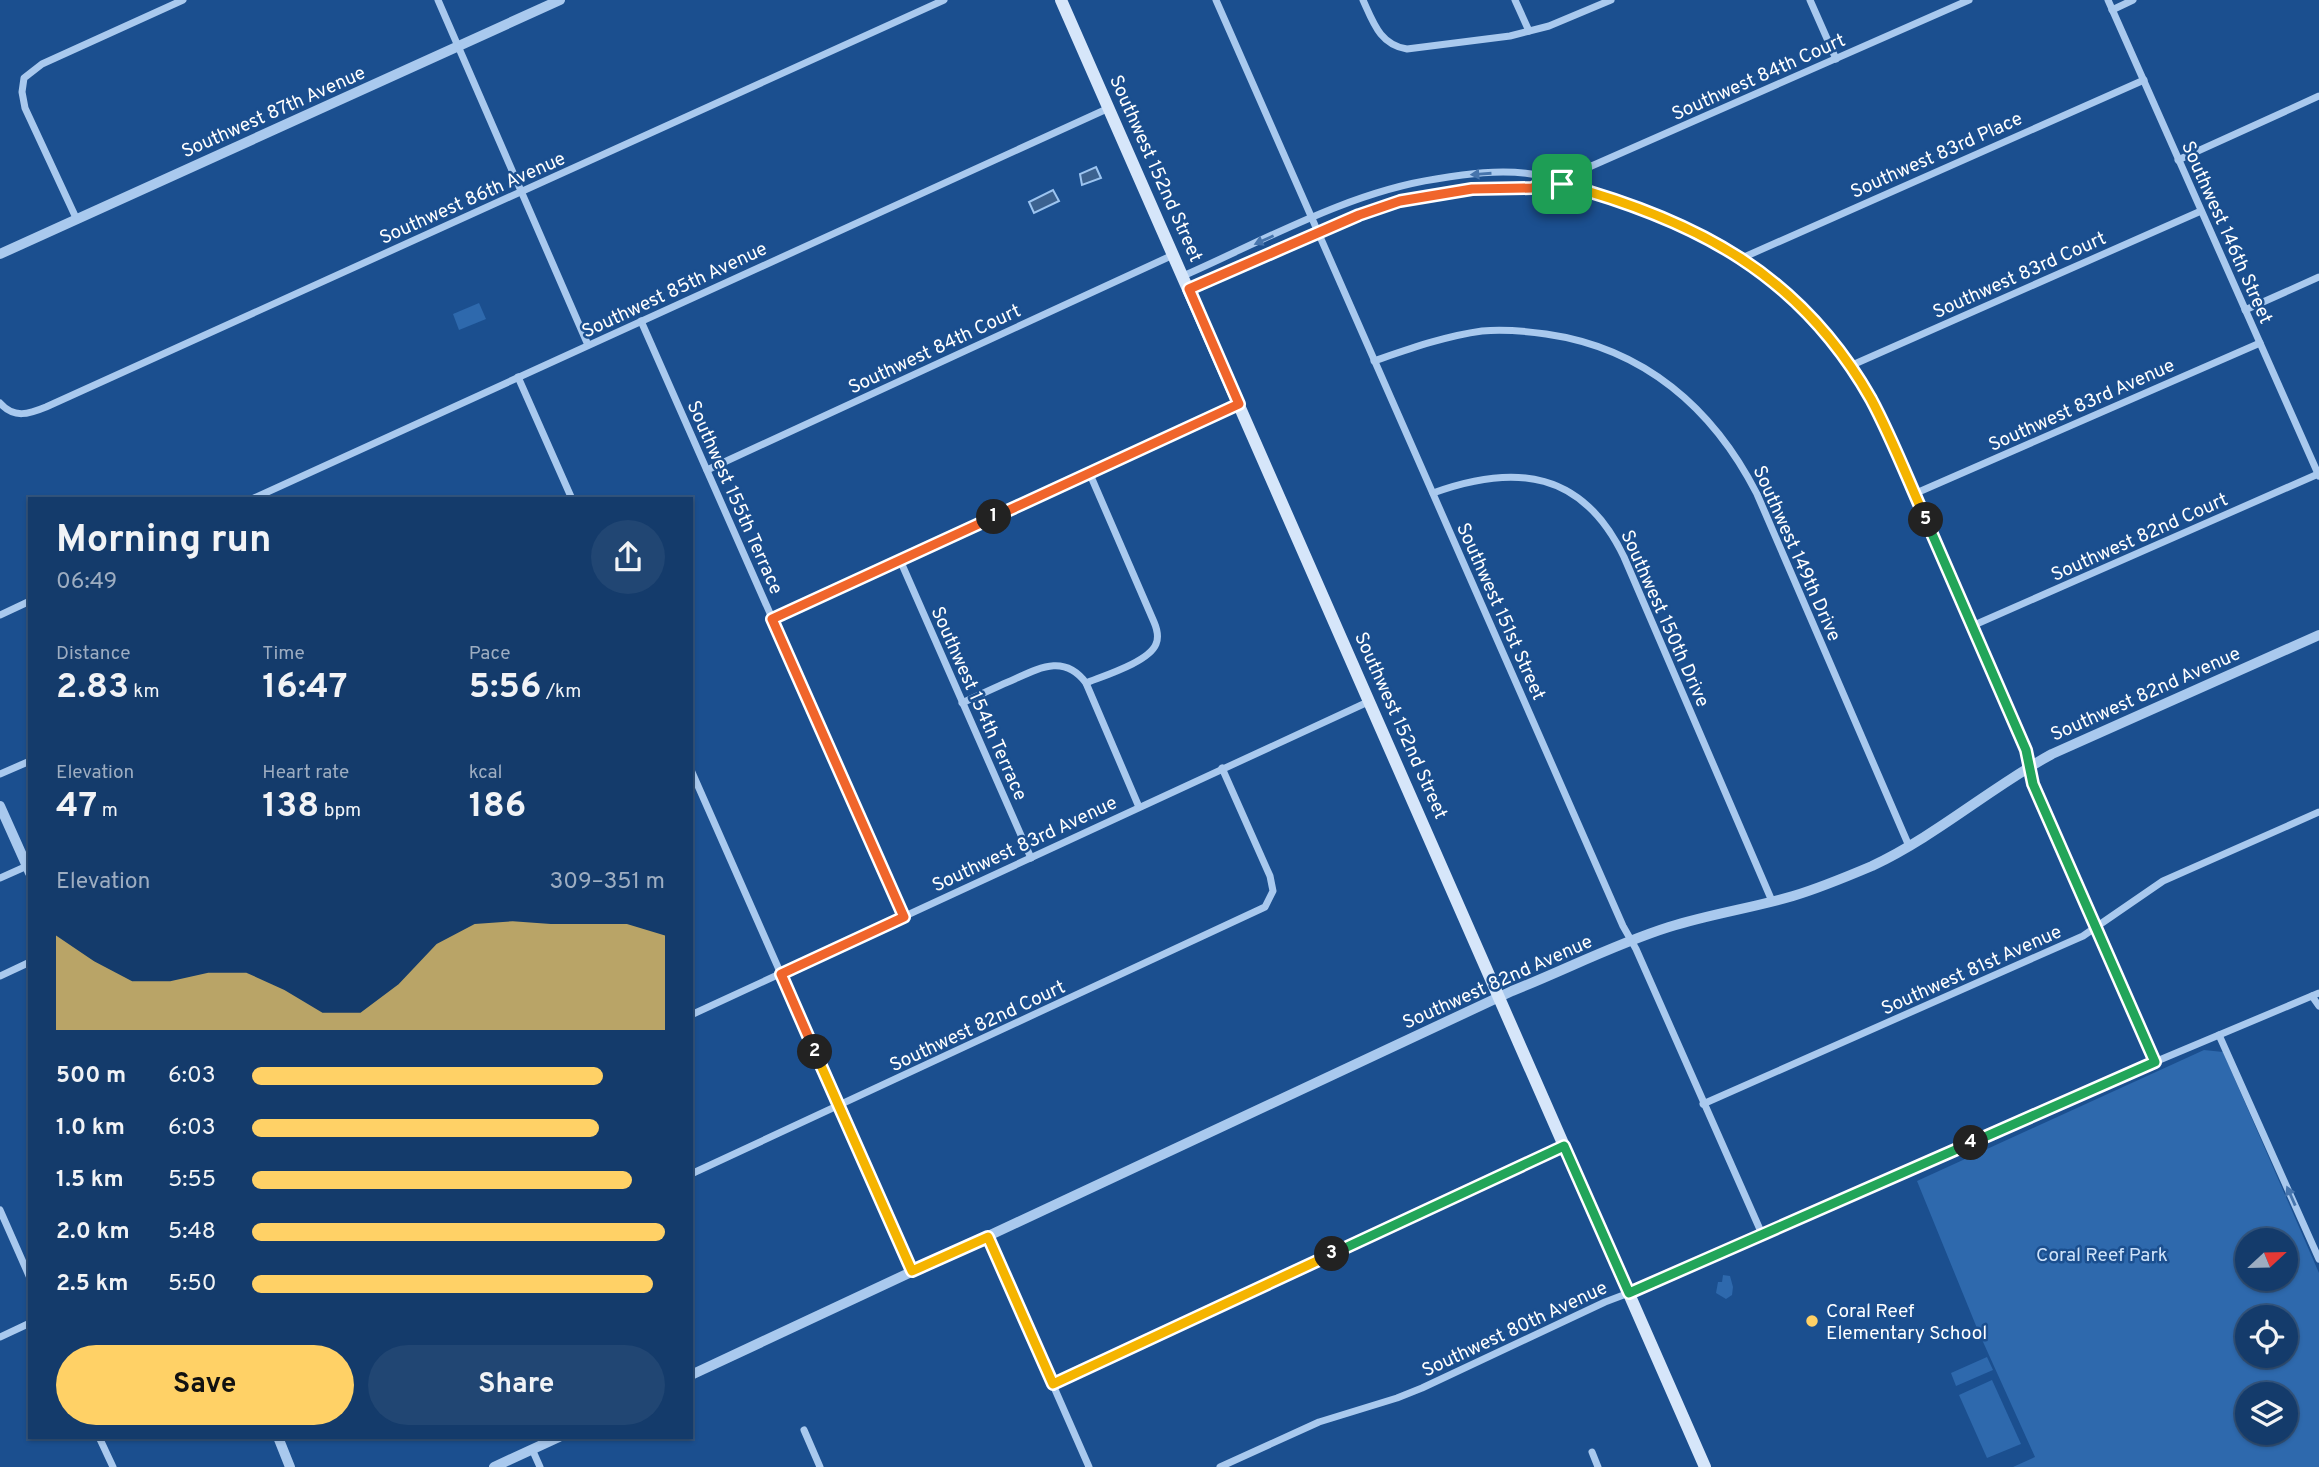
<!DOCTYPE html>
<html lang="en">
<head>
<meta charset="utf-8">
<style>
  :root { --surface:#143b6b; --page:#214673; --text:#f1f3f6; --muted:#9dadc1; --line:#33557e; --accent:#ffd166 }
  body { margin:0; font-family:Overpass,sans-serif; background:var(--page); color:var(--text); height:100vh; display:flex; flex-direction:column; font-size:26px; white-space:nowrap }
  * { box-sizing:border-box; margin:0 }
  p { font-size:23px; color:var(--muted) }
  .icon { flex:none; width:38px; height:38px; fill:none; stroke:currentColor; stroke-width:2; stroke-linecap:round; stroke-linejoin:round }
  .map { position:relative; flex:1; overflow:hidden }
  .drawer { position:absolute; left:28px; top:497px; width:665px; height:942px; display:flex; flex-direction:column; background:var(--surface); border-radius:0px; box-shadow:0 2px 5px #0004,0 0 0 2px var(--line) }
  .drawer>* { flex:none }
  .needle { width:46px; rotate:68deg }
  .tools { position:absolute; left:2235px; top:1228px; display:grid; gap:14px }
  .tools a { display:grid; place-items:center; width:63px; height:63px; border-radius:50%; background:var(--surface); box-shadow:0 2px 5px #0004,0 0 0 2px var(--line); font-size:35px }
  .pin { position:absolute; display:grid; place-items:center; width:60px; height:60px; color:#fff; margin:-30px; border-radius:14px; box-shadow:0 4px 10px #0006 }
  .km { position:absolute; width:35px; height:35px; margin:-18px; border-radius:50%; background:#222; color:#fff; font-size:19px; line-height:35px; text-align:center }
  .round { display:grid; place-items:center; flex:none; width:74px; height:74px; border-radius:37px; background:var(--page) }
  .overview { display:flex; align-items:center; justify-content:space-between; height:119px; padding:0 28px }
  h1 { font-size:38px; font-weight:700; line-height:52px }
  .metrics { display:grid; grid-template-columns:repeat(3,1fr); gap:10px; height:119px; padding:7px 28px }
  .metrics div { display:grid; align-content:center }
  .metrics b { font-size:35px; font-weight:700 }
  .metrics small { font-size:19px; font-weight:400 }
  .metrics p { font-size:19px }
  .chart { height:196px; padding:14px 28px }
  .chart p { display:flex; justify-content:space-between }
  .chart svg { width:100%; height:126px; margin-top:7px; fill:var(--accent); opacity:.7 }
  .cta { display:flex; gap:14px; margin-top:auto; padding:14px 28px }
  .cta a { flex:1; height:80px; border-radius:42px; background:var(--accent); color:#111; font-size:28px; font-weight:700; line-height:80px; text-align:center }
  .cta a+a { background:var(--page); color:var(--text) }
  ul { padding:0 28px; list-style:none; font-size:23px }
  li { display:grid; grid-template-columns:112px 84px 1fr; align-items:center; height:52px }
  li i { height:18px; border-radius:9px; background:var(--accent) }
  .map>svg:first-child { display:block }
  .green { fill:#2e69ad; fill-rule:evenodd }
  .water { fill:#3c6290; stroke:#9cc4f0; stroke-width:2 }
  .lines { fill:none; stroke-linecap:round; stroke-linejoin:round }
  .minor { stroke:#a9c9ee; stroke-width:7 }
  .tertiary { stroke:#a9c9ee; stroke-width:10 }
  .secondary { stroke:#d6e6fa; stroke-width:12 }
  .oneway { fill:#4674ac }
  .split-1-casing { stroke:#fff; stroke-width:14 }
  .split-2-casing { stroke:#fff; stroke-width:14 }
  .split-3-casing { stroke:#fff; stroke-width:14 }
  .split-4-casing { stroke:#fff; stroke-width:14 }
  .split-5-casing { stroke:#fff; stroke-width:14 }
  .split-6-casing { stroke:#fff; stroke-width:14 }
  .split-1 { stroke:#f0652b; stroke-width:9 }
  .split-2 { stroke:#f0652b; stroke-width:9 }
  .split-3 { stroke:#f5b400; stroke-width:9 }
  .split-4 { stroke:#22a559; stroke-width:9 }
  .split-5 { stroke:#22a559; stroke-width:9 }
  .split-6 { stroke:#f5b400; stroke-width:9 }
  .poi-dot { fill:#ffd166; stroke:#1b4f8f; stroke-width:2.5 }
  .labels { text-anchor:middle; stroke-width:5; stroke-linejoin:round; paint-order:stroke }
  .street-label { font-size:19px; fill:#fff; stroke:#1b4f8f }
  .park-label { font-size:19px; fill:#cfe3fa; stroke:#1b4f8f }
  .poi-label { font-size:19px; fill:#fff; stroke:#1b4f8f; text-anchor:start }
</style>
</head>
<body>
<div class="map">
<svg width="2319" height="1467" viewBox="0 0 2319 1467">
  <rect width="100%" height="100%" fill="#1b4f8f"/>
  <g class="green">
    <polygon points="479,303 486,319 459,330 453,314"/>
    <path d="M2204,1050L2223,1052L2319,1273V1467H2013L2035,1457L1979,1333L1917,1181ZM2247,1241H2286V1279H2247ZM2247,1318H2286V1356H2247ZM2247,1395H2286V1433H2247Z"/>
    <polygon points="1723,1275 1730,1276 1733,1287 1732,1295 1726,1299 1716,1293 1718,1282 1722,1282"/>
    <polygon points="1987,1357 1993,1370 1956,1386 1951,1373"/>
    <polygon points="1992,1380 2021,1444 1987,1458 1959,1395"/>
  </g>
  <g class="water">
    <polygon points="1096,167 1101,178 1082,185 1080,174"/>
    <polygon points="1053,190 1059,201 1034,213 1029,202"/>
  </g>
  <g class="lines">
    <g class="minor">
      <polyline points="438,0 588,345"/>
      <polyline points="1216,0 1623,926 1636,949 1762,1234"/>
      <path d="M1363,0C1373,22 1380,45 1407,49L1510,36L1549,26L1611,0"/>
      <polyline points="1515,0 1529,31"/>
      <polyline points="1810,0 1836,59"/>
      <polyline points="2108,0 2319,476"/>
      <polyline points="2112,10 2133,0"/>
      <polyline points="2178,160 2319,96"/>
      <polyline points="1562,184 1587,168 1969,0"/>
      <polyline points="77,220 25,108 22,92 24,78 42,64 183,0"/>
      <polyline points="1742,258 2144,80"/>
      <path d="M1183,276C1263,241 1349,192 1436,179C1466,174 1500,169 1531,174C1538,175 1544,180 1551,181C1568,186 1585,190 1602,195C1737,236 1824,304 1887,431L2027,750L2033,784L2155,1062"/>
      <polyline points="1189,289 1359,215 1400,201 1472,189 1532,188 1547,181"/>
      <polyline points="2245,310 2319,277"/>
      <polyline points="641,321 904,917"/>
      <path d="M1374,361C1409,349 1445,336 1482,331C1503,329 1525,331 1546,334C1644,348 1713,408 1757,494L1909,846"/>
      <polyline points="1850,366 2201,211"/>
      <polyline points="518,377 572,499"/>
      <path d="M0,403C14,419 29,414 46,407L944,0"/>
      <polyline points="707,470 1173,255"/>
      <path d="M1433,493C1516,463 1583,471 1624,557L1772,901"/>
      <polyline points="1914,494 2260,343"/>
      <polyline points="252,499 1109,108"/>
      <polyline points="900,560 1031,858"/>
      <polyline points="0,615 30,601"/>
      <polyline points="772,619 1239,404"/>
      <polyline points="1972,626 2318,474"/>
      <path d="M1086,683C1103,676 1149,662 1156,644C1159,637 1157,629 1154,622L1089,472"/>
      <path d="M962,703C977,696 992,689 1008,682C1036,670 1063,652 1086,683L1139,807"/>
      <polyline points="691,770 912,1271"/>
      <polyline points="0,774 30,761"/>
      <polyline points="0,878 27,866"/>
      <polyline points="0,976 30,962"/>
      <polyline points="2312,996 2319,1006"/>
      <polyline points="691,1015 1370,701"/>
      <polyline points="2219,1035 2319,1259"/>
      <polyline points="1703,1104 2083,936 2163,881 2319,812"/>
      <polyline points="691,1174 1265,907 1273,891 1270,876 1222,768"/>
      <polyline points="0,1210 30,1278"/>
      <polyline points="988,1237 1089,1467"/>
      <polyline points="0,1337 30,1323"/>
      <polyline points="1053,1384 1564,1146"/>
      <polyline points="804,1430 820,1467"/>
      <polyline points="99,1437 113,1467"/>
      <polyline points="532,1449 540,1467"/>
      <polyline points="1592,1452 1598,1467"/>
      <polyline points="1220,1467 1319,1422 1397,1398 1422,1388 1605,1302 1642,1288 2138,1069 2319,993"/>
    </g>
    <g class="tertiary">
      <polyline points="0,254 560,0"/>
      <polyline points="0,806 30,873"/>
      <path d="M691,1375L1512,991C1565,970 1615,944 1669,927C1710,914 1752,908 1793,896C1820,888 1846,877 1872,866C1936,836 1990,788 2052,754L2319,635"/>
      <polyline points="278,1437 290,1467"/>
      <polyline points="494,1467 559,1437"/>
    </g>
    <polyline class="secondary" points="1061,0 1705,1467"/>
  </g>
  <defs><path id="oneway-solid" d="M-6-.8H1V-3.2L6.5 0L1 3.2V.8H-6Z" transform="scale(1.75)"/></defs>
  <g class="oneway">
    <use href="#oneway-solid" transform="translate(1481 174) rotate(176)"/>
    <use href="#oneway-solid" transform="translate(1264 240) rotate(156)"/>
    <use href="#oneway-solid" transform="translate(2291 1196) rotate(-114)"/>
  </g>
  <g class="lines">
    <g class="split-1-casing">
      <polyline id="split-1" points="994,517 1239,404 1189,289 1359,215 1400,201 1472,189 1532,188 1547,181 1562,184"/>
    </g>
    <g class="split-2-casing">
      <polyline id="split-2" points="815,1052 781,974 904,917 772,619 994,517"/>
    </g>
    <g class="split-3-casing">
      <polyline id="split-3" points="815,1052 912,1271 988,1237 1053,1384 1332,1254"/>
    </g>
    <g class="split-4-casing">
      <polyline id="split-4" points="1332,1254 1564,1146 1629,1293 1971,1143"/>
    </g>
    <g class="split-5-casing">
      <polyline id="split-5" points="1926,520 2026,750 2033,784 2155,1062 1971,1143"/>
    </g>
    <g class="split-6-casing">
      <path id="split-6" d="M1562,184C1696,220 1800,274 1871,399C1892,438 1908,480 1926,520"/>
    </g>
    <use href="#split-1" class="split-1"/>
    <use href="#split-2" class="split-2"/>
    <use href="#split-3" class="split-3"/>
    <use href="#split-4" class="split-4"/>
    <use href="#split-5" class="split-5"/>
    <use href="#split-6" class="split-6"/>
  </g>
  <circle class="poi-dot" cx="1812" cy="1321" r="7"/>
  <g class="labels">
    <g class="street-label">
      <text transform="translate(1758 76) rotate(-24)" y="7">Southwest 84th Court</text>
      <text transform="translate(273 111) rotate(-24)" y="7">Southwest 87th Avenue</text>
      <text transform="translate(1936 154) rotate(-24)" y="7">Southwest 83rd Place</text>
      <text transform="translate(1157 168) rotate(66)" y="7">Southwest 152nd Street</text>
      <text transform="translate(472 197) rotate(-24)" y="7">Southwest 86th Avenue</text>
      <text transform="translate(2228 232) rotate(66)" y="7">Southwest 146th Street</text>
      <text transform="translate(2019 274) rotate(-24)" y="7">Southwest 83rd Court</text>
      <text transform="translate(674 289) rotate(-25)" y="7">Southwest 85th Avenue</text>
      <text transform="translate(934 348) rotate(-25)" y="7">Southwest 84th Court</text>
      <text transform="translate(2081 404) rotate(-24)" y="7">Southwest 83rd Avenue</text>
      <text transform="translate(736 497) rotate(66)" y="7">Southwest 155th Terrace</text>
      <text transform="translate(2139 536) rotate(-24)" y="7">Southwest 82nd Court</text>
      <text transform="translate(1798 553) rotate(66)" y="7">Southwest 149th Drive</text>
      <text transform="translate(1502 611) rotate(66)" y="7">Southwest 151st Street</text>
      <text transform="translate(1666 618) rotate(66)" y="7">Southwest 150th Drive</text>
      <text transform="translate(2145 693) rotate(-24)" y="7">Southwest 82nd Avenue</text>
      <text transform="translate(980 703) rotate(66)" y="7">Southwest 154th Terrace</text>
      <text transform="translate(1402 725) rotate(66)" y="7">Southwest 152nd Street</text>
      <text transform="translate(1024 843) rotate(-25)" y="7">Southwest 83rd Avenue</text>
      <text transform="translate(1971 969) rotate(-24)" y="7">Southwest 81st Avenue</text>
      <text transform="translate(1497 981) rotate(-24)" y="7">Southwest 82nd Avenue</text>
      <text transform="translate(977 1025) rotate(-25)" y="7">Southwest 82nd Court</text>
      <text transform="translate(1514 1328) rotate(-25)" y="7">Southwest 80th Avenue</text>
    </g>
    <g class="park-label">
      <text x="2102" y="1261">Coral Reef Park</text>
    </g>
    <g class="poi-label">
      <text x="1826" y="1317">Coral Reef<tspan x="1826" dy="22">Elementary School</tspan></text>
    </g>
  </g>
</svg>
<div class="tools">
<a><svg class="needle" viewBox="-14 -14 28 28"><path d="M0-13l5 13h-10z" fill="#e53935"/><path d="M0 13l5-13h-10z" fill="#9dadc1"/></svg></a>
<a><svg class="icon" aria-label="locate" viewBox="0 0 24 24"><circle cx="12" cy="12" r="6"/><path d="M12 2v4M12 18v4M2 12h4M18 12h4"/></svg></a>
<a><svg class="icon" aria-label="layers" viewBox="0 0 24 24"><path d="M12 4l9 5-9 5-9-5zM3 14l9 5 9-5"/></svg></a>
</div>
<div class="pin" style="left:1562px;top:184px;background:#1e9e55"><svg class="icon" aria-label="arrive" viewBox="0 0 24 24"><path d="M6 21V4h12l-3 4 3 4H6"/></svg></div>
<b class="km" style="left:994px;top:517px">1</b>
<b class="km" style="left:815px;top:1052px">2</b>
<b class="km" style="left:1332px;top:1254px">3</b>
<b class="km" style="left:1971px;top:1143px">4</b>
<b class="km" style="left:1926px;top:520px">5</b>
<section class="drawer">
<div class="overview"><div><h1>Morning run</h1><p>06:49</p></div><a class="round"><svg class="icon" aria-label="share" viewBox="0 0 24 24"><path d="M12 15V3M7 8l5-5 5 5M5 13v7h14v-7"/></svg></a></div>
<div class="metrics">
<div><p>Distance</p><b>2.83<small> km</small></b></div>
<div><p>Time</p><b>16:47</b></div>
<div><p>Pace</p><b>5:56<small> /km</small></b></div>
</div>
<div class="metrics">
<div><p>Elevation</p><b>47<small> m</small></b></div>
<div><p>Heart rate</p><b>138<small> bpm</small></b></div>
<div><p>kcal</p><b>186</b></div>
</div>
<div class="chart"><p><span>Elevation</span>309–351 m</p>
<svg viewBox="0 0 160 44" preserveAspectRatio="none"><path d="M0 44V11L10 20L20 27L30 27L40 24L50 24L60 30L70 38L80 38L90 28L100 14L110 7L120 6L130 7L140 7L150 7L160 11V44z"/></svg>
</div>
<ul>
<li><b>500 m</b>6:03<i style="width:85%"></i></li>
<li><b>1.0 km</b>6:03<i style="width:84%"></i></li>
<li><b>1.5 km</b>5:55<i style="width:92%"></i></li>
<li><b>2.0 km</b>5:48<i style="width:100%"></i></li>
<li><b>2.5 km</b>5:50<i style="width:97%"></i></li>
</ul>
<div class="cta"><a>Save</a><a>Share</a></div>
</section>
</div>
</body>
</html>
